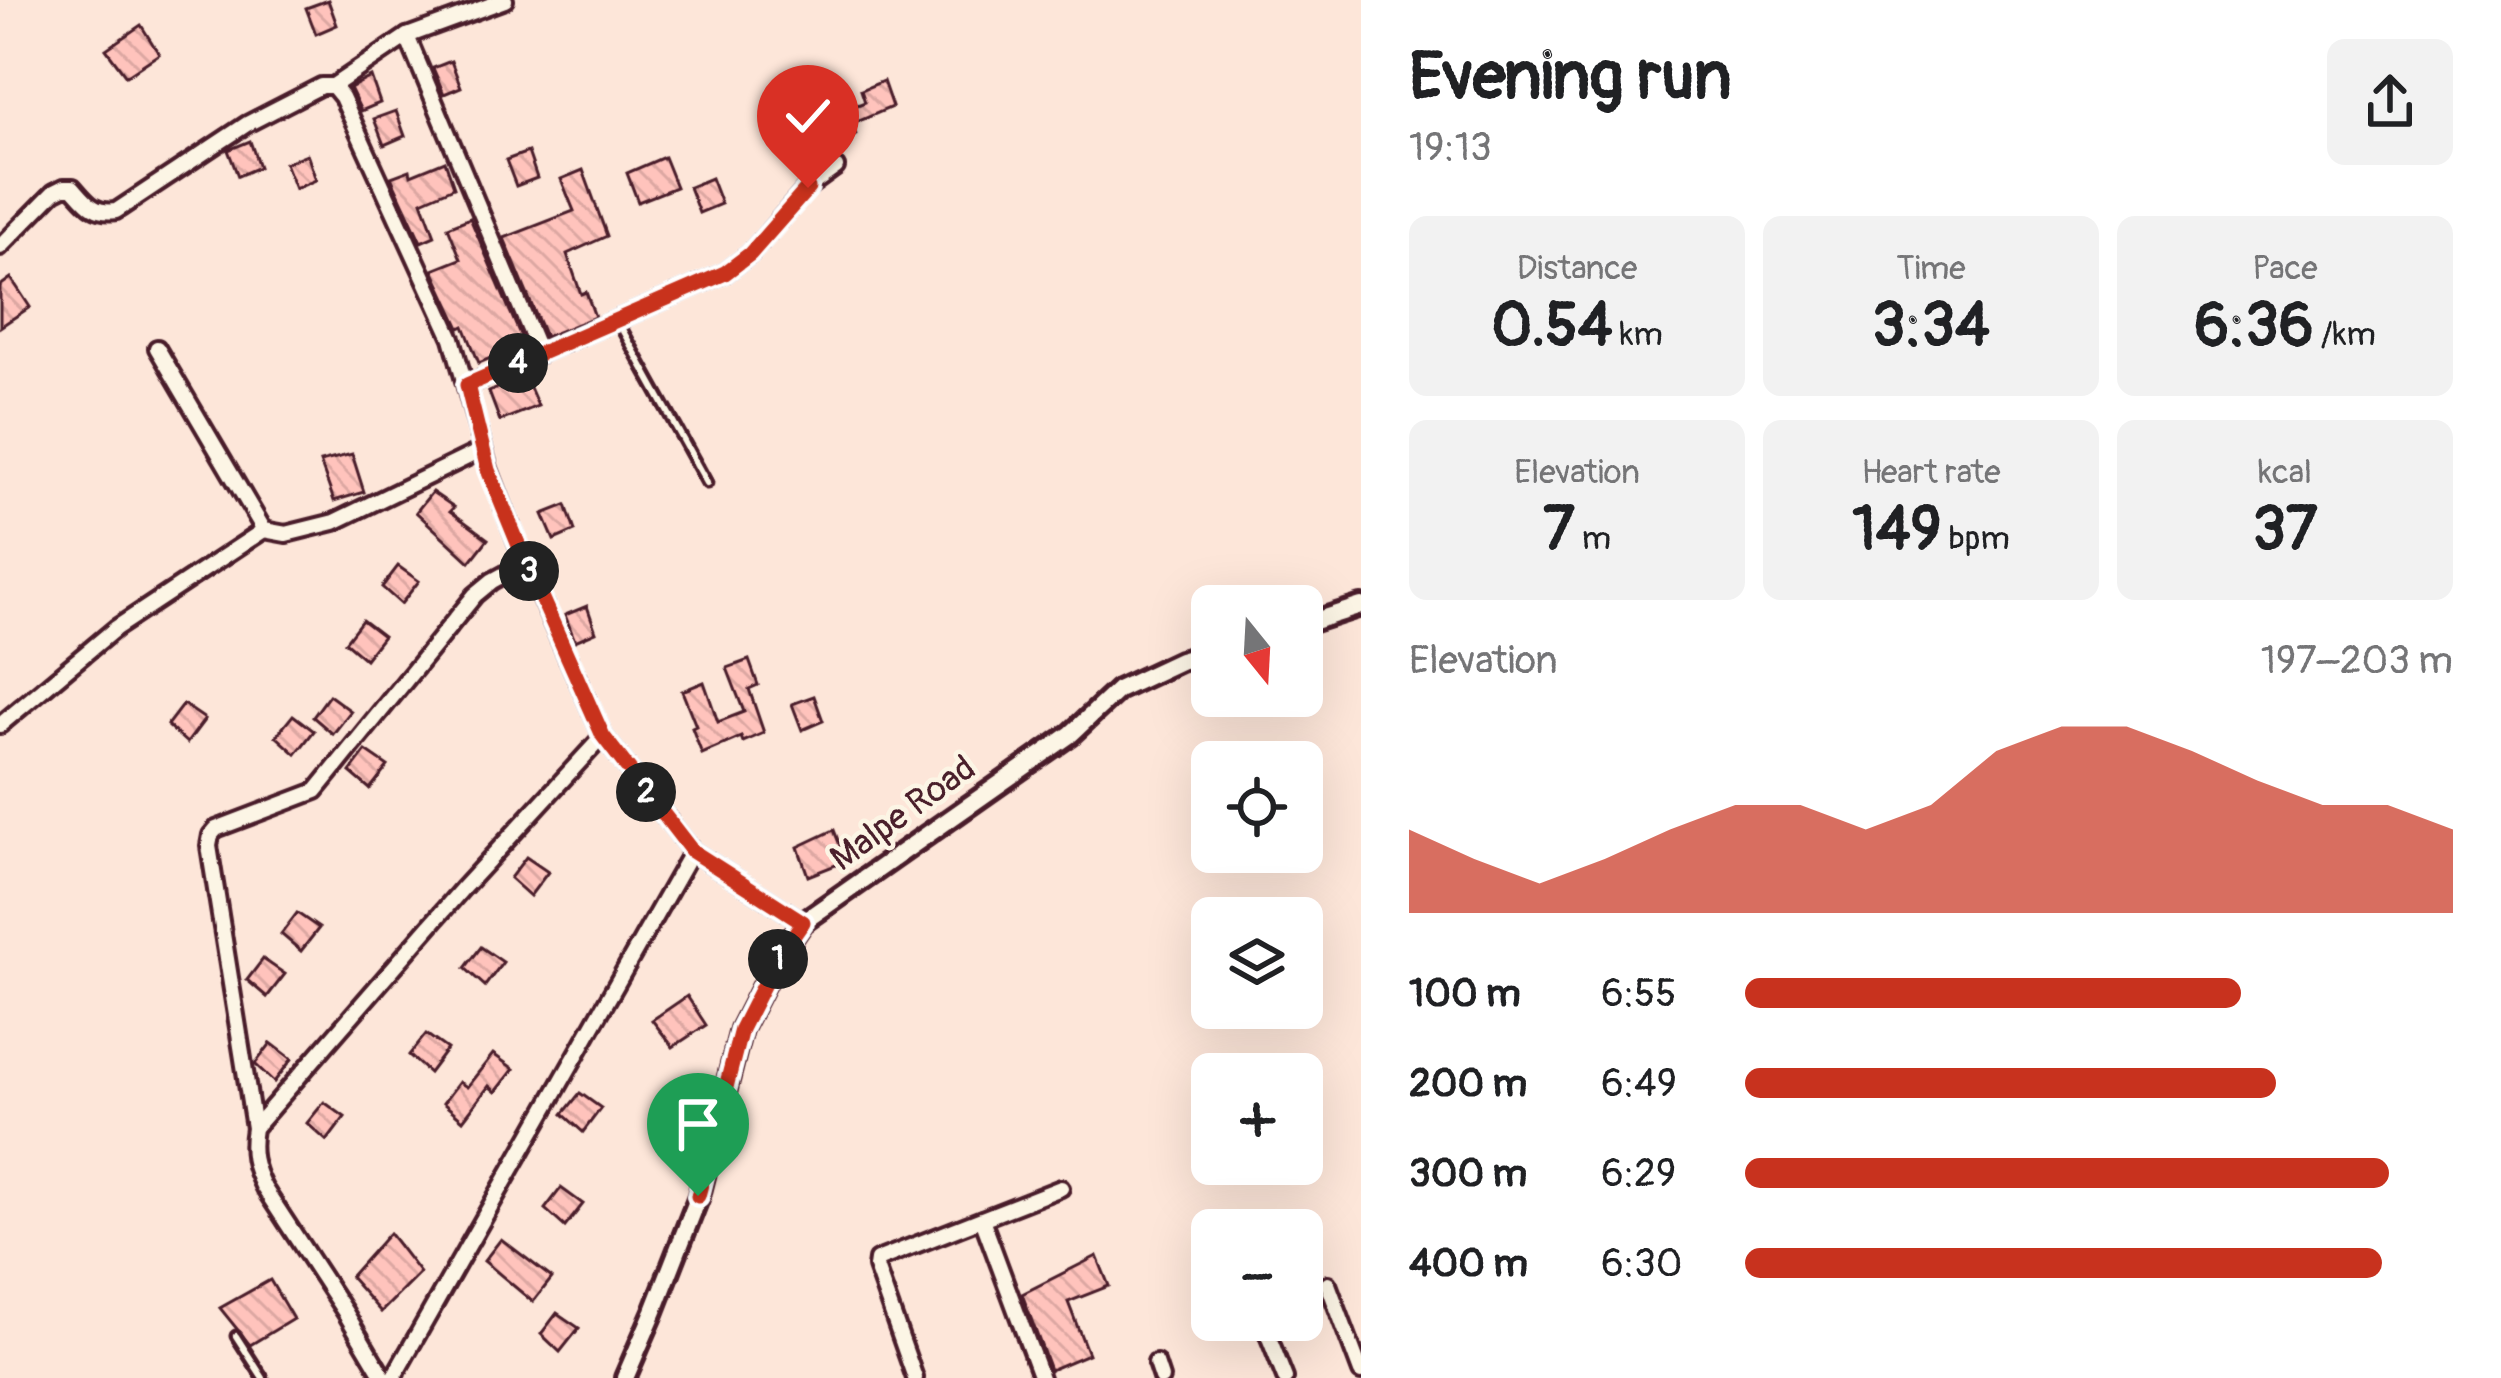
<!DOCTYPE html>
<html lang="en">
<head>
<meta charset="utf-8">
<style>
  :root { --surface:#fff; --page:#f2f2f2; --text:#202124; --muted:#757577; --accent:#c8321e }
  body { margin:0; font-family:Pangolin,sans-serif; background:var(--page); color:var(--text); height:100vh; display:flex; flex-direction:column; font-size:45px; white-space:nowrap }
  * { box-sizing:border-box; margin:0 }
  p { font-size:39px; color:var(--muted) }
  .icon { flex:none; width:66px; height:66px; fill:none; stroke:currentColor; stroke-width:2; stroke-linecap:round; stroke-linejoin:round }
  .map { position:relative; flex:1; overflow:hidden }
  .sheet { display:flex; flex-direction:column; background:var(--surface); width:1140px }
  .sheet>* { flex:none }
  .needle { width:78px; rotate:162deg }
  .fabs { position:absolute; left:1191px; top:585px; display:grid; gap:24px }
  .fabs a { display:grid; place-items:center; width:132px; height:132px; border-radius:18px; background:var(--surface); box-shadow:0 12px 48px #0002; font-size:60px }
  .pin { position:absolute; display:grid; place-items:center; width:102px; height:102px; color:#fff; margin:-123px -51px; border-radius:50% 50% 50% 0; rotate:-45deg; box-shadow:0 0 12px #0007 }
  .pin .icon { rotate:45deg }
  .km { position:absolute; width:60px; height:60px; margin:-30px; border-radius:50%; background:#222; color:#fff; font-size:33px; line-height:60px; text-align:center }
  .round { display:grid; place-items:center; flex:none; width:126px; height:126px; border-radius:18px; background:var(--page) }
  .head { display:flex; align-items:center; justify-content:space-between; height:204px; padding:0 48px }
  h1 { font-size:66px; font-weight:700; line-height:90px }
  .stats { display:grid; grid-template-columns:repeat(3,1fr); gap:18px; height:204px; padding:12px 48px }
  .stats div { display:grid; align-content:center; border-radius:18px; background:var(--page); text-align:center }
  .stats b { font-size:60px; font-weight:700 }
  .stats small { font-size:33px; font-weight:400 }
  .stats p { font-size:33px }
  .chart { height:336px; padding:24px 48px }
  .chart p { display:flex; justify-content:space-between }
  .chart svg { width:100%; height:216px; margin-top:12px; fill:var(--accent); opacity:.7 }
  ul { padding:0 48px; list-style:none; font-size:39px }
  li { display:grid; grid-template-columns:192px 144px 1fr; align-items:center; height:90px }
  li i { height:30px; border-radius:15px; background:var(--accent) }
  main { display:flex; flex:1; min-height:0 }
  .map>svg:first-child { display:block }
  .building { fill:url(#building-back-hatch); stroke:#4a1f2b; stroke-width:3 }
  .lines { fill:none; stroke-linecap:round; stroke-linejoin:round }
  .service-casing { stroke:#4a1f2b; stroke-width:15 }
  .minor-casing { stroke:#4a1f2b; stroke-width:22 }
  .tertiary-casing { stroke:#4a1f2b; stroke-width:26 }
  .service { stroke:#fcf5e5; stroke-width:6 }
  .minor { stroke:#fcf5e5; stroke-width:14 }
  .tertiary { stroke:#fcf5e5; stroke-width:16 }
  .route-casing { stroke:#fff; stroke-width:24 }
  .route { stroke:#c8321e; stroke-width:15 }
  .labels { text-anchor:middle; stroke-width:9; stroke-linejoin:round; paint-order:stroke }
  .street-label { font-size:36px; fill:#4a1f2b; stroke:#fcf5e5 }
</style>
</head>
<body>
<main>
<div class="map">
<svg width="1361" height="1378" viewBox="0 0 1361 1378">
  <defs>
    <pattern id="building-back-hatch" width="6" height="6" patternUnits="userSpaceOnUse" patternTransform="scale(3)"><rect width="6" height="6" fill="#ffc3bc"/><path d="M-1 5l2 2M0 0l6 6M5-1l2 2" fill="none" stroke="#dca7a2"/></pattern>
  </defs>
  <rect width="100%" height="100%" fill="#fde6d9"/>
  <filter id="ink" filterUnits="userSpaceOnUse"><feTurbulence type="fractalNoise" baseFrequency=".00833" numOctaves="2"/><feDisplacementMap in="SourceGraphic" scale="24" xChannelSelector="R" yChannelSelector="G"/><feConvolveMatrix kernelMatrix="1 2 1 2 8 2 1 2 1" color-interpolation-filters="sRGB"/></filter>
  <g filter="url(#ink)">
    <g class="building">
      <polygon points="328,0 337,25 316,34 306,8"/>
      <polygon points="141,25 159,54 126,76 106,49"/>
      <polygon points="451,61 461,87 444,94 433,68"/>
      <polygon points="371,77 380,103 361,111 350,88"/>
      <polygon points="883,81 892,107 852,124 856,135 835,144 824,118 865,102 861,90"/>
      <polygon points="802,99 812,125 791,134 780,108"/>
      <polygon points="396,111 405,136 384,145 374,119"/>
      <polygon points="250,141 259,167 238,176 228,150"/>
      <polygon points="528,152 537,178 516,186 506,160"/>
      <polygon points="307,154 316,180 295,189 285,163"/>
      <polygon points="664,157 676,187 638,202 627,173"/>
      <polygon points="445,161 454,187 422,201 435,236 421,242 391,177 410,170 411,175"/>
      <polygon points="583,170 607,236 567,254 581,294 586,292 595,317 545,337 504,238 574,211 561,179"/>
      <polygon points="711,178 721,204 699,213 689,187"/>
      <polygon points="470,218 524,344 479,363 464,326 460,328 433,270 461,259 448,227"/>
      <polygon points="11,278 30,307 0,327 0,286"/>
      <polygon points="525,376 538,406 500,421 489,392"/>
      <polygon points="352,454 364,492 334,501 320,462"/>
      <polygon points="432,492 454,507 450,511 488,539 470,562 416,512"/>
      <polygon points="566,505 575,531 554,540 543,514"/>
      <polygon points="398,566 419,581 401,604 382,587"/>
      <polygon points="587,606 596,632 575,641 565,615"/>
      <polygon points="362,620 383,636 365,659 345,642"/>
      <polygon points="749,660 758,685 749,689 764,733 743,742 741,737 702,754 692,728 696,726 682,691 704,682 718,722 744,712 727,668"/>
      <polygon points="329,695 351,711 333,734 313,717"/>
      <polygon points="814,696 823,721 802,730 792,704"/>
      <polygon points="183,704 205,719 187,743 167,725"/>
      <polygon points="293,715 314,731 296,754 276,736"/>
      <polygon points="366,751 388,766 370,789 350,772"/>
      <polygon points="834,830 846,861 808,876 798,847"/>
      <polygon points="526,857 548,872 530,896 510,878"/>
      <polygon points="297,913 319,928 301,951 281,934"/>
      <polygon points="481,947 503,962 485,986 465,968"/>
      <polygon points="263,959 285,974 267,997 247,980"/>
      <polygon points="687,996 706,1025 673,1047 652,1020"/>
      <polygon points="426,1034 447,1049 429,1073 409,1055"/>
      <polygon points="271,1043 292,1059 274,1082 255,1064"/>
      <polygon points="493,1054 514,1069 496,1092 489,1086 463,1120 443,1103 459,1082 467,1087"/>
      <polygon points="580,1093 601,1108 583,1132 563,1114"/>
      <polygon points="324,1102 345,1117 327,1141 307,1123"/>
      <polygon points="561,1188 583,1204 565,1227 545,1209"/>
      <polygon points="389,1233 420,1273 381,1312 350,1277"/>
      <polygon points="501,1239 552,1278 533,1302 484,1261"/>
      <polygon points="1097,1256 1109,1286 1068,1302 1088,1354 1050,1370 1022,1294"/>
      <polygon points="270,1280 293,1319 250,1345 220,1308"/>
      <polygon points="557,1313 579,1328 560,1352 541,1334"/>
    </g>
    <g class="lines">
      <g class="service-casing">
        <g id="service">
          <polyline points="619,324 707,483"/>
          <polyline points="236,1336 263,1378"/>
        </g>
      </g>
      <g class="minor-casing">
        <g id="minor">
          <polyline points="407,36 540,354"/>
          <polyline points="333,86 407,36 505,0"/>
          <path d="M0,247L54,192L64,187H73C87,203 94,214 116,211L247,124L321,86H333L342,97L452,338L489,469L525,563L603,736L692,851L803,922"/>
          <polyline points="157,348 264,530 286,534 334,522 482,450"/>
          <polyline points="467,385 725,273 750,254 807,188 836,167"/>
          <polyline points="0,725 116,628 264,530"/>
          <polyline points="254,1128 209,846 211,835 216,829 316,791 475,595 492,581 525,563"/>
          <polyline points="982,1219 1041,1378"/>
          <polyline points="1328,1284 1361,1372"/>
          <polyline points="1262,1320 1285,1378"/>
          <polyline points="1156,1363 1161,1378"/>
          <path d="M384,1378L345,1312L264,1188C253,1166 250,1151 254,1128L462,889L603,736"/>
          <polyline points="393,1378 692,851"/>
          <polyline points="915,1378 876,1267 877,1260 1061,1188"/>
        </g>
      </g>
      <g class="tertiary-casing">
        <g id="tertiary">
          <polyline points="1302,625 1361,606"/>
          <polyline points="625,1378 654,1311 699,1196 741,1029 774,964 803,922 1071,734 1118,690 1180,661 1212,652"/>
        </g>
      </g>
      <use href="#service" class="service"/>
      <use href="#minor" class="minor"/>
      <use href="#tertiary" class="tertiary"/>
    </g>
  </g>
  <g class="lines" filter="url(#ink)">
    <g class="route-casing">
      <polyline id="route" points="698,1196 741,1029 774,964 803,922 692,851 603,736 526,563 488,470 467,385 725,273 750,254 808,188"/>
    </g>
    <use href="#route" class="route"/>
  </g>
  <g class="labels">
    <g class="street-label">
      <text transform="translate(902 812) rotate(-36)" y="13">Malpe Road</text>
    </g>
  </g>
</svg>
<div class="fabs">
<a><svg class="needle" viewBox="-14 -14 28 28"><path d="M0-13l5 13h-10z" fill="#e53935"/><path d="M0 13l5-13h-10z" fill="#757577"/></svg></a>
<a><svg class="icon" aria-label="locate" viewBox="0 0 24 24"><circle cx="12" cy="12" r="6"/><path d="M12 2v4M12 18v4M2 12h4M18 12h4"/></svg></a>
<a><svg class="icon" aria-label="layers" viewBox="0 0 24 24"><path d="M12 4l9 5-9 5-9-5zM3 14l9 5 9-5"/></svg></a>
<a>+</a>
<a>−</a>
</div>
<div class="pin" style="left:698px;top:1196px;background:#1e9e55"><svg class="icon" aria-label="arrive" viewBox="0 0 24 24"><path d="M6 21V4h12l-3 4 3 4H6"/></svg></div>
<div class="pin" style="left:808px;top:188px;background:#d93025"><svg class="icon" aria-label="check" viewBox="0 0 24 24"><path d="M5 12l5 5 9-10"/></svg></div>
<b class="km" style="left:778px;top:959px">1</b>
<b class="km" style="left:646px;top:792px">2</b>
<b class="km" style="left:529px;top:571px">3</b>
<b class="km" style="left:518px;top:363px">4</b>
</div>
<section class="sheet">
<div class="head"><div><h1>Evening run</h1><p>19:13</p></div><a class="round"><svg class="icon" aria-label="share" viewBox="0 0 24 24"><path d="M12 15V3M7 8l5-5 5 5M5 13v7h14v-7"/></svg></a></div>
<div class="stats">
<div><p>Distance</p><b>0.54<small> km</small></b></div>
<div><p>Time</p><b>3:34</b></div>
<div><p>Pace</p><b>6:36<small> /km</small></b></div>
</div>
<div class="stats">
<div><p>Elevation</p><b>7<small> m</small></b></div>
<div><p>Heart rate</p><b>149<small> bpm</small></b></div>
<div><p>kcal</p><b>37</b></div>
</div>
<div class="chart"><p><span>Elevation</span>197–203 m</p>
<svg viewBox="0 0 160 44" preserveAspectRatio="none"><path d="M0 44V27L10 33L20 38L30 33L40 27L50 22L60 22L70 27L80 22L90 11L100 6L110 6L120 11L130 17L140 22L150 22L160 27V44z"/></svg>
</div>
<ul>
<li><b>100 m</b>6:55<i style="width:70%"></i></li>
<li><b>200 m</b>6:49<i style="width:75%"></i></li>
<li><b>300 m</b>6:29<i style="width:91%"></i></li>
<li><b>400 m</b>6:30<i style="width:90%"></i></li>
</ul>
</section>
</main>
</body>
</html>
